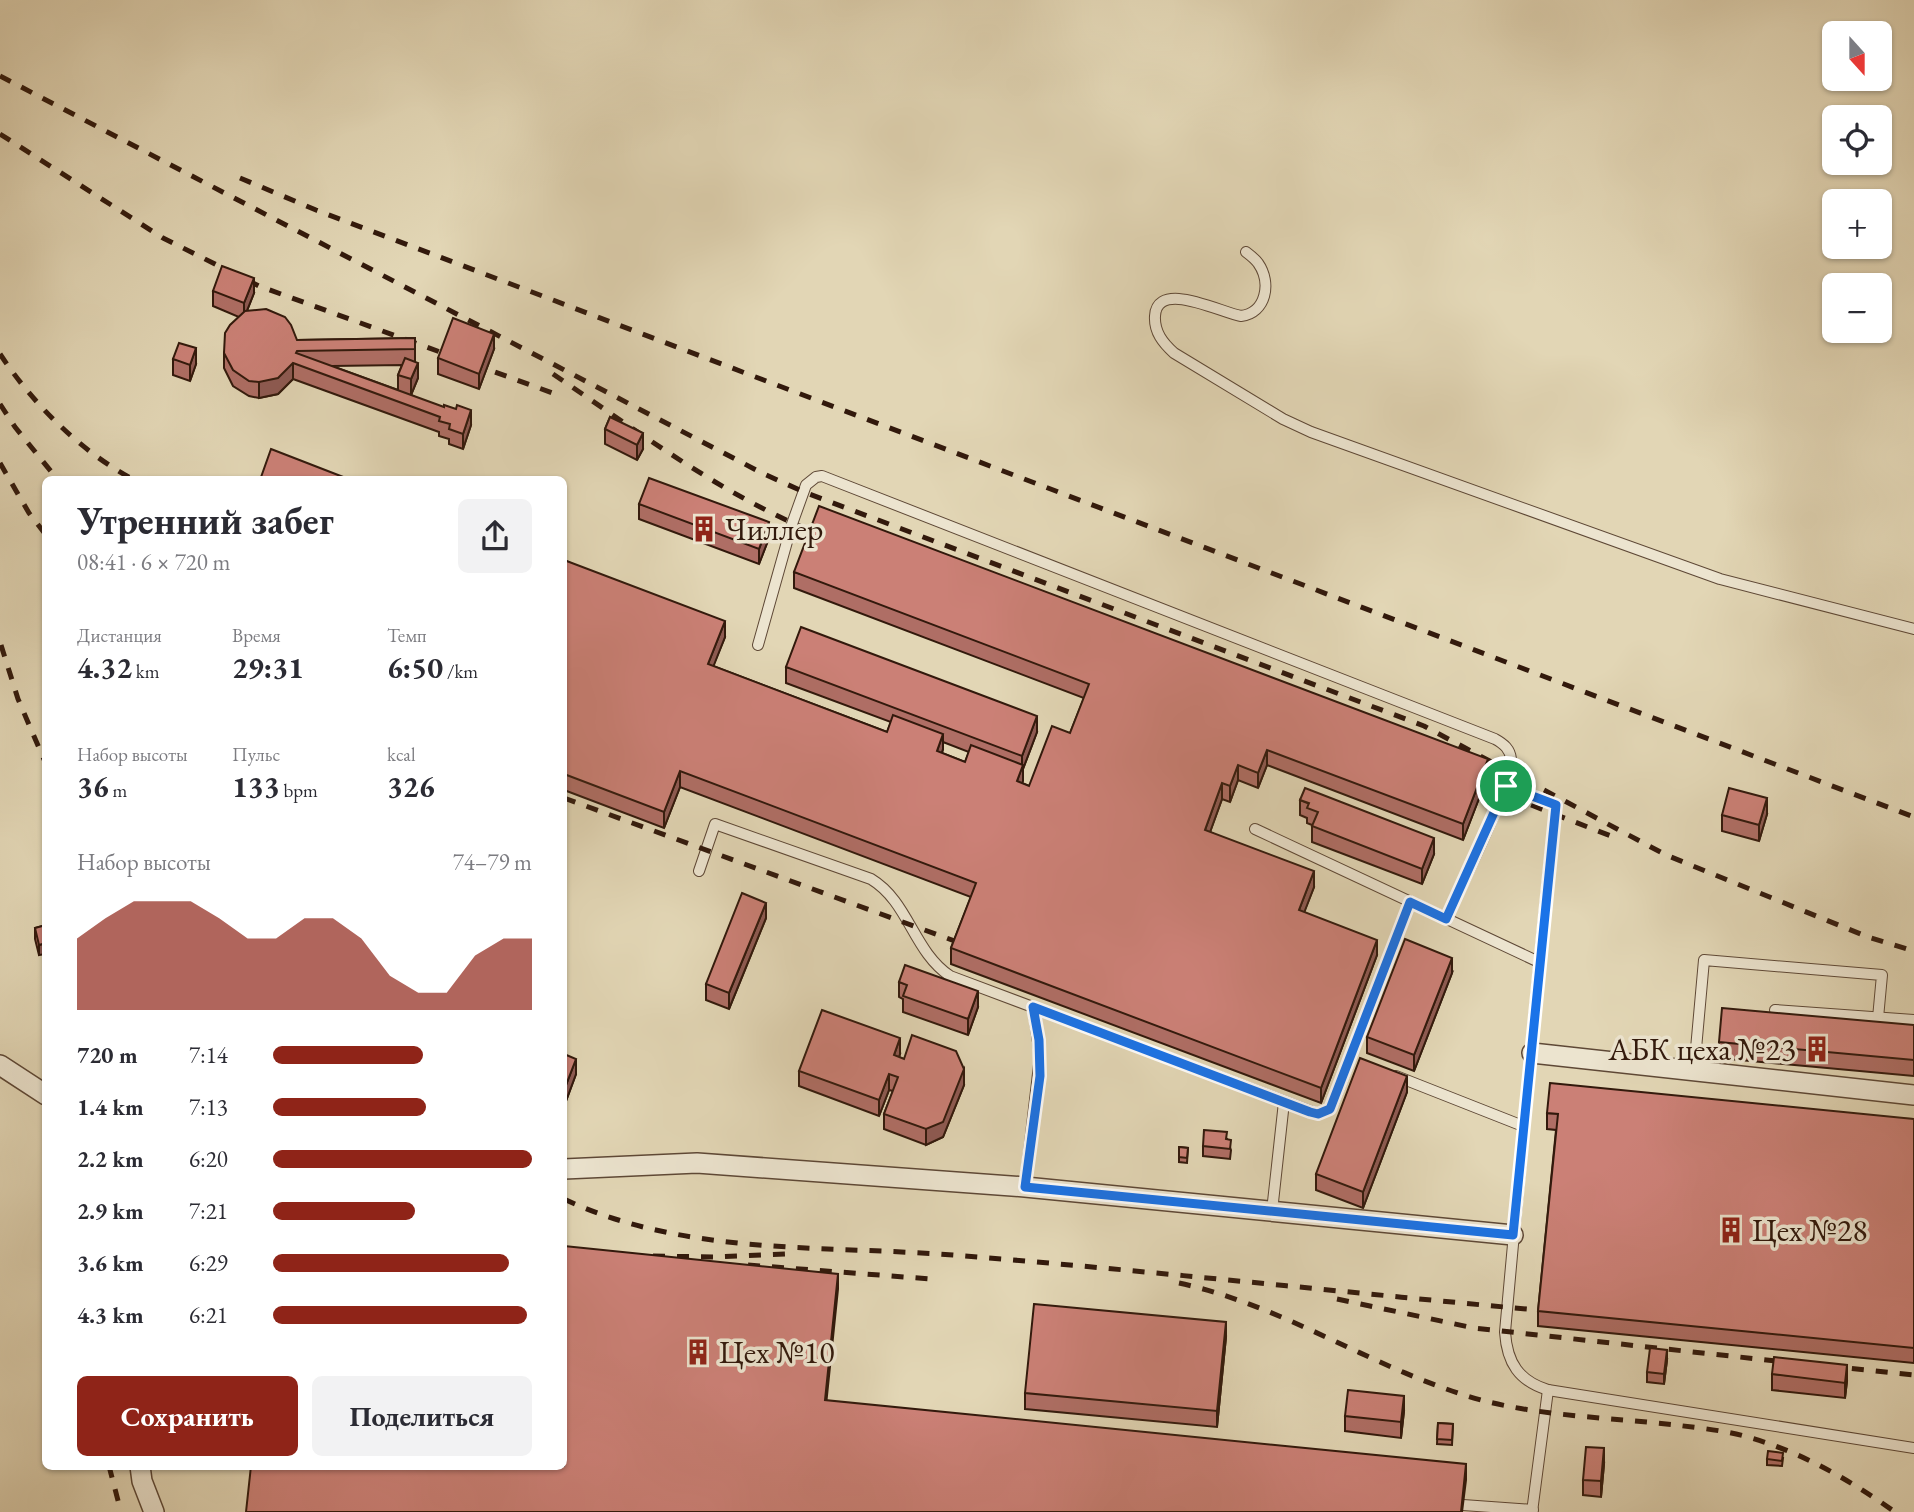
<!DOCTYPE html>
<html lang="ru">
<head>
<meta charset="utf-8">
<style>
  :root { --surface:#fff; --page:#f2f2f3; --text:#2b2b33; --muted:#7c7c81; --accent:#8f2418 }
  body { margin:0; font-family:"EB Garamond",serif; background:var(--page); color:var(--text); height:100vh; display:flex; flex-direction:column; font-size:26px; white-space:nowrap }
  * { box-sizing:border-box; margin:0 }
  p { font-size:23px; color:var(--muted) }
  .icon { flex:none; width:38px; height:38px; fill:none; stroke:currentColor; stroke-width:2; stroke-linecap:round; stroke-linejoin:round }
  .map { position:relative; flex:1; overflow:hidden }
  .panel { position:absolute; left:42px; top:476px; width:525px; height:994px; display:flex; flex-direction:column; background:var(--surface); border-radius:10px; box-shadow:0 2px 5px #0004 }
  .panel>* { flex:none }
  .needle { width:46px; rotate:159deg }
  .controls { position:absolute; left:1822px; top:21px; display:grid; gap:14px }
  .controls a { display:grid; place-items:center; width:70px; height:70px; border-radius:10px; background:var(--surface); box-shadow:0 2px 5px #0004; font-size:35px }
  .pin { position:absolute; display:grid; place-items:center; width:60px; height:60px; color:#fff; margin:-30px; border:4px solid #fff; border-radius:50%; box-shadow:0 2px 7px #0007 }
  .round { display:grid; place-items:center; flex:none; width:74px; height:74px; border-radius:10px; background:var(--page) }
  .head { display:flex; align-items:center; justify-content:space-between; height:119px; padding:0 35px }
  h1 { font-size:38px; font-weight:700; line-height:52px }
  .figures { display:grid; grid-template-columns:repeat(3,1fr); gap:10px; height:119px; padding:7px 35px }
  .figures div { display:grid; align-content:center }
  .figures b { font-size:30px; font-weight:700 }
  .figures small { font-size:19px; font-weight:400 }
  .figures p { font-size:19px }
  .chart { height:196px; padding:14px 35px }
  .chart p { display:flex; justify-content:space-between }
  .chart svg { width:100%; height:126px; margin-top:7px; fill:var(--accent); opacity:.7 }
  .cta { display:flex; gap:14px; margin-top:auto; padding:14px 35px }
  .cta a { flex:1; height:80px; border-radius:10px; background:var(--accent); color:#fff; font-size:28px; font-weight:700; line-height:80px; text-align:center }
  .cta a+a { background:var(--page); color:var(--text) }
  ul { padding:0 35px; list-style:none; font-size:23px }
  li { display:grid; grid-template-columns:112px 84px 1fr; align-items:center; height:52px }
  li i { height:18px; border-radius:9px; background:var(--accent) }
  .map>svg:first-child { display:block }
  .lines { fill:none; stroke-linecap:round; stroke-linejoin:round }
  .service-casing { stroke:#5e4836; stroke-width:12 }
  .minor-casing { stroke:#5e4836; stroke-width:22 }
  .service { stroke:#ece4cf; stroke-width:10 }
  .minor { stroke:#ece4cf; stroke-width:19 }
  .rail { stroke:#32190c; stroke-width:5; stroke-dasharray:12 12; stroke-linecap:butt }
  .wall { fill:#af6e65; stroke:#32190c; stroke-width:2; fill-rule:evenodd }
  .shaded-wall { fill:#8e5a53; stroke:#32190c; stroke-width:2 }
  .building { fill:#cb8076; stroke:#32190c; stroke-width:2 }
  .route-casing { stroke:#fff; stroke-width:14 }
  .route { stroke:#1a73e8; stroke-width:9 }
  .labels { text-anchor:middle; stroke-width:7; stroke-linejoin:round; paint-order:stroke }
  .poi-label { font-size:32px; fill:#32190c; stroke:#ece4cf; text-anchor:start }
</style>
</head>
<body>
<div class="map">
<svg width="1914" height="1512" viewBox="0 0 1914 1512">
  <rect width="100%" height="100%" fill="#e2d6b5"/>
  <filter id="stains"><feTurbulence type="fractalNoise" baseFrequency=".00286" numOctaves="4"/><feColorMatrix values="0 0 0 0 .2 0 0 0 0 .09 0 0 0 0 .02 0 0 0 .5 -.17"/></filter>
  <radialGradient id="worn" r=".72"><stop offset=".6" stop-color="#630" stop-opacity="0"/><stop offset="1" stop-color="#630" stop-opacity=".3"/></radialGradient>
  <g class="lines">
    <g class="service-casing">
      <g id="service">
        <path d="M1246,252C1250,255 1255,259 1258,263C1272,283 1266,313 1241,316C1222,313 1157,279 1155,316C1154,332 1163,343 1174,353L1283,419L1311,432L1720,579L1914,629"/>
        <path d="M758,645L792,524L806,485L816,477L822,476L1495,739C1504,744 1510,749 1511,759C1513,783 1459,890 1446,919"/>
        <path d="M1506,786L1556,805C1537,980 1521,1156 1505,1332C1507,1363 1519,1381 1548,1390L1914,1448"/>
        <polyline points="1255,829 1541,963"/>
        <path d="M699,871L715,824L871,879C909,902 913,951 950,976L1318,1114L1330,1109L1333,1103L1410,902"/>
        <polyline points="1775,1010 1914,1020"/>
        <polyline points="1694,1071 1704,960 1882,975 1878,1018"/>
        <polyline points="1396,1076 1523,1126"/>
        <polyline points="1025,1187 1040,1056 1033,1007"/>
        <polyline points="1272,1211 1284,1102"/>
        <polyline points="1463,1505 1533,1510"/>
        <polyline points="1532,1512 1548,1390"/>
      </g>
    </g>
    <g class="minor-casing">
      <g id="minor">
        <polyline points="1532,1053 1914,1095"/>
        <polyline points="0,1065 46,1095"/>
        <polyline points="564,1169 697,1163 1025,1187 1513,1235"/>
        <polyline points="140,1466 142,1481 154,1512"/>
      </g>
    </g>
    <use href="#service" class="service"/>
    <use href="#minor" class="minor"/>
    <g class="rail">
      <polyline points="0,76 762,473 804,492 1424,726 1666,855 1868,937 1914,951"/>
      <polyline points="0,134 163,238 259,286 558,395"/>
      <polyline points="240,178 316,210 1914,817"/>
      <path d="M0,354C33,404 80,451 134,480"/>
      <path d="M553,374C642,434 728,500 829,538"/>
      <polyline points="0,404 15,427 58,480"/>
      <polyline points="0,463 29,513 46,535"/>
      <polyline points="1,645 18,699 46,764"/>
      <polyline points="1464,779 1611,836"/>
      <polyline points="564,798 971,947"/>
      <path d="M564,1199C685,1256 823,1245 953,1255C1155,1271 1357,1294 1559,1312"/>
      <polyline points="653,1256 716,1257 786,1254"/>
      <polyline points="748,1265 931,1279"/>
      <path d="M1179,1283C1286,1306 1376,1371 1481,1400C1540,1416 1614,1418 1676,1425C1698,1428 1722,1430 1744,1436C1800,1451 1848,1479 1895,1512"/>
      <polyline points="1337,1299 1474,1328 1794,1363"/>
      <polyline points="1828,1366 1914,1375"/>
      <polyline points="109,1466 121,1512"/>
    </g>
  </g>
  <g class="wall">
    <path d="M213,291L254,293L247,311L297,340L415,338V362L418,378L411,395L471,425L463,449L449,444V439L439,436V432L293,379L278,394L259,398L249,396L233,386L224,368V353L239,317L213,306ZM402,365L398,375V390L332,366Z"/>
    <polygon points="494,349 479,389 438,374 438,358"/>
    <polygon points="173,359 196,364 190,381 173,375"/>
    <polygon points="610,417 643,449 637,460 605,444 605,429"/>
    <polygon points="639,504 769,538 759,564 639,519"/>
    <path d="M564,560L725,637L713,666L887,732L891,722L786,683V667L1037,732L1023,769L1022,783L1029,786L1070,733L1084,698L794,588V572L1488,775L1463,840L1267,765L1258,788L1238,780L1230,802L1222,799L1210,832L1314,887L1304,912L1377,955L1321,1103L951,964V948L971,897L680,787L664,828L564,790ZM943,742L969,752L965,762L942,753L943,749Z"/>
    <polygon points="1300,800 1434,854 1422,884 1312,842 1312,825 1307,823 1307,818 1300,815"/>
    <polygon points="1767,814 1759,841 1722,831 1722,815"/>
    <polygon points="766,918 729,1009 706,1000 706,984"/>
    <polygon points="46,925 39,955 35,939 35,928"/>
    <polygon points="1452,973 1414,1071 1367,1053 1367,1037"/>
    <polygon points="899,982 978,1007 968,1035 903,1012 903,999 899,997"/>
    <polygon points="1914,1025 1914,1076 1719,1058 1719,1042"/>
    <polygon points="564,1054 576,1074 566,1101 564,1100"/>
    <polygon points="900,1054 899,1057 964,1085 943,1137 926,1145 884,1129 884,1114 893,1091 889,1090 879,1116 799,1086 799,1071"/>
    <polygon points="1407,1092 1363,1208 1316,1190 1316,1174"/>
    <polygon points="1547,1113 1914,1119 1914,1363 1538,1326 1538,1311 1556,1130 1547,1129"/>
    <polygon points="1227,1139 1231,1150 1230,1159 1203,1156 1203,1146"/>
    <polygon points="1179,1147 1188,1148 1187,1163 1179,1162"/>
    <polygon points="1226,1337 1217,1427 1025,1409 1025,1393"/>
    <polygon points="1667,1360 1664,1384 1647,1382 1647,1372"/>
    <polygon points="1772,1374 1847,1381 1845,1398 1772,1390"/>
    <polygon points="1404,1411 1401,1438 1345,1431 1345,1416"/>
    <polygon points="1438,1423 1453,1424 1452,1445 1437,1444"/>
    <polygon points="1783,1458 1782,1466 1767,1465 1767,1459"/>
    <polygon points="1604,1464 1601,1497 1583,1495 1583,1480"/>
  </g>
  <g class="shaded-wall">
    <polygon points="254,278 254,293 244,318 244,303"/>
    <polygon points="494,334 494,349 479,389 479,374"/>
    <polygon points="196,348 196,364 190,381 190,365"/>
    <polygon points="293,363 293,379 278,394 259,398 259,382"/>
    <polygon points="418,363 418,378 411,395 411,379"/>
    <polygon points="471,410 471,425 463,449 463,434"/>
    <polygon points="643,433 643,449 637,460 637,445"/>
    <polygon points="769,522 769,538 759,564 759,549"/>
    <polygon points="725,621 725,637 708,680 708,664"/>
    <polygon points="1037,716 1037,732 1023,769 1023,781 1017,796 1017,781 1022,767 1022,756"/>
    <polygon points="943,734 943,749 937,767 937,751"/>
    <polygon points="1267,750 1267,765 1258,788 1258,773"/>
    <polygon points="1488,759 1488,775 1463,840 1463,824"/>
    <polygon points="1238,765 1238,780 1230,802 1230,786"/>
    <polygon points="680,771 680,787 664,828 664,812"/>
    <polygon points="1222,783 1222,799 1205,846 1205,830"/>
    <polygon points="1767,798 1767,814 1759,841 1759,825"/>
    <polygon points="1434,838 1434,854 1422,884 1422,869"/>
    <polygon points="1314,871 1314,887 1299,926 1299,910"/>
    <polygon points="766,903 766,918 729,1009 729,993"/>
    <polygon points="1377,940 1377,955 1321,1103 1321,1088"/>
    <polygon points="46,943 46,954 39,955 39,945"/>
    <polygon points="1452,958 1452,973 1414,1071 1414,1055"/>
    <polygon points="978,991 978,1007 968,1035 968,1019"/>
    <polygon points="900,1038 900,1054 894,1071 894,1055"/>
    <polygon points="576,1059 576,1074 566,1101 566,1085"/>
    <polygon points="964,1069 964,1085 943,1137 926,1145 926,1129"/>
    <polygon points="889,1074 889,1090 879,1116 879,1100"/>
    <polygon points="1407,1076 1407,1092 1363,1208 1363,1192"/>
    <polygon points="838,1274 838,1289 825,1415 825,1400"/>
    <polygon points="1226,1322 1226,1337 1217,1427 1217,1411"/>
    <polygon points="1667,1350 1667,1360 1664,1384 1664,1374"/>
    <polygon points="1847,1365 1847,1381 1845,1398 1845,1383"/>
    <polygon points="1404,1396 1404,1411 1401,1438 1401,1422"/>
    <polygon points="1604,1448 1604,1464 1601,1497 1601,1481"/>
    <polygon points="1466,1464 1466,1480 1462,1512 1461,1512"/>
  </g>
  <g class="building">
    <polygon points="222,266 254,278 244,303 213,291"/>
    <polygon points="266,309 285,317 291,325 297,340 415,338 415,349 297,351 296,353 444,407 444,405 456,409 457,405 471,410 463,434 449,429 450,424 439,421 440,417 293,363 278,378 259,382 249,381 233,370 224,353 225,333 230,325 245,311"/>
    <polygon points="453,318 494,334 479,374 438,358"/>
    <polygon points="179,343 196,348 190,365 173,359"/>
    <polygon points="405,358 418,363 411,379 398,375"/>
    <polygon points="610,417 643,433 637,445 605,429"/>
    <polygon points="271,449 351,480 260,480"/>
    <polygon points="649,478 769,522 759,549 639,504"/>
    <polygon points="819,506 1488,759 1463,824 1267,750 1258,773 1238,765 1230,786 1222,783 1205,830 1314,871 1299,910 1377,940 1321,1088 951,948 976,883 680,771 664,812 564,774 564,560 725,621 708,664 887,732 893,715 943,734 937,751 965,762 971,745 1023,765 1017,781 1029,786 1052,726 1070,733 1089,684 794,572"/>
    <polygon points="801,627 1037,716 1022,756 786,667"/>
    <polygon points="1305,788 1434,838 1422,869 1312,826 1318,812 1307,808 1309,803 1300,800"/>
    <polygon points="1729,788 1767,798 1759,825 1722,815"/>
    <polygon points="742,893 766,903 729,993 706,984"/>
    <polygon points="46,925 46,943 39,945 35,928"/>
    <polygon points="1405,939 1452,958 1414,1055 1367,1037"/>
    <polygon points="905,965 978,991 968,1019 903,996 907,985 899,982"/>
    <polygon points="1722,1008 1914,1025 1914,1060 1719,1042"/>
    <polygon points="822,1010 900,1038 894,1055 904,1059 912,1035 956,1051 964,1069 943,1122 926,1129 884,1114 898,1077 889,1074 879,1100 799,1071"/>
    <polygon points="564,1054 576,1059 566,1085 564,1084"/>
    <polygon points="1360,1058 1407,1076 1363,1192 1316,1174"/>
    <polygon points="1550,1083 1914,1119 1914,1348 1538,1311 1558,1114 1547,1113"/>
    <polygon points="1204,1130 1227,1132 1226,1139 1231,1140 1230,1149 1203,1146"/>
    <polygon points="1179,1147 1188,1148 1187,1158 1179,1157"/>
    <polygon points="564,1246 838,1274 825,1400 1466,1464 1461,1512 246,1512 251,1466 564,1466"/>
    <polygon points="1034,1304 1226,1322 1217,1411 1025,1393"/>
    <polygon points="1650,1348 1667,1350 1664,1374 1647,1372"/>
    <polygon points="1774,1357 1847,1365 1845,1383 1772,1374"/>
    <polygon points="1348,1390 1404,1396 1401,1422 1345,1416"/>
    <polygon points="1438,1423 1453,1424 1452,1440 1437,1439"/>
    <polygon points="1586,1447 1604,1448 1601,1481 1583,1480"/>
    <polygon points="1768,1451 1783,1453 1782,1461 1767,1459"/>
  </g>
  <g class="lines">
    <g class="route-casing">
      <polygon id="route" points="1506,786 1556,805 1513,1235 1025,1187 1040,1076 1039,1040 1033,1007 1310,1112 1318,1114 1330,1109 1410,902 1446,919"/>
    </g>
    <use href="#route" class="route"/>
  </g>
  <defs>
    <g id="building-bare" transform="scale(2.1)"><path d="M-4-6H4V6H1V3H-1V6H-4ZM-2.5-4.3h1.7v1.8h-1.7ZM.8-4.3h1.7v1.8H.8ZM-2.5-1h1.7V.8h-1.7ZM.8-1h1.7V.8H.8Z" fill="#8f2418" stroke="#ece4cf" stroke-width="2.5" paint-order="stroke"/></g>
  </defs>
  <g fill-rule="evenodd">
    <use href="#building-bare" x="704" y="529"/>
    <use href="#building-bare" x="1817" y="1049"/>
    <use href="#building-bare" x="1731" y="1230"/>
    <use href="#building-bare" x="698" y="1352"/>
  </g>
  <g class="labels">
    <g class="poi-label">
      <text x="725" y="540">Чиллер</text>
      <text x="1796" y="1060" text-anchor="end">АБК цеха №23</text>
      <text x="1752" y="1241">Цех №28</text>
      <text x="719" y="1363">Цех №10</text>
    </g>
  </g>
  <rect width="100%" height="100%" filter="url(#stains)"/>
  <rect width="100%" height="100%" fill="url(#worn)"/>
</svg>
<div class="controls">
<a><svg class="needle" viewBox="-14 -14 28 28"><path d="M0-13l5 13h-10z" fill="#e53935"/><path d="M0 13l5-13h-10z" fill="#7c7c81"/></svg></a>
<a><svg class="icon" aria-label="locate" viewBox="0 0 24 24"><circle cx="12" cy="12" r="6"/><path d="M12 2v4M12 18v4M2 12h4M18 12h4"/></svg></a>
<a>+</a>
<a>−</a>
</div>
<div class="pin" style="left:1506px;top:786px;background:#1e9e55"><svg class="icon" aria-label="arrive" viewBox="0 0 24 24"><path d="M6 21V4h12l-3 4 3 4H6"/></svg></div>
<section class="panel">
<div class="head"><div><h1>Утренний забег</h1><p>08:41 · 6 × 720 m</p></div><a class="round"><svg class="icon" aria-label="share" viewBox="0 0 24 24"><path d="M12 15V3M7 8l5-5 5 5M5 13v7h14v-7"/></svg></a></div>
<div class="figures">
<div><p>Дистанция</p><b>4.32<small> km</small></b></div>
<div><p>Время</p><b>29:31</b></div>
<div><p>Темп</p><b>6:50<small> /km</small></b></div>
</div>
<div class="figures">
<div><p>Набор высоты</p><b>36<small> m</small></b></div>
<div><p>Пульс</p><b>133<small> bpm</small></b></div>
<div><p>kcal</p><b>326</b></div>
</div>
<div class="chart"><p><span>Набор высоты</span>74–79 m</p>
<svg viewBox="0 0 160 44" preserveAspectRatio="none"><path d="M0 44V19L10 12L20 6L30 6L40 6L50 12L60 19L70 19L80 12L90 12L100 19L110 32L120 38L130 38L140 25L150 19L160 19V44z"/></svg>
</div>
<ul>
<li><b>720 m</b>7:14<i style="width:58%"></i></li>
<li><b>1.4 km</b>7:13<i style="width:59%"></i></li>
<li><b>2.2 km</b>6:20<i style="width:100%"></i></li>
<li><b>2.9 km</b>7:21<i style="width:55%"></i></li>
<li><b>3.6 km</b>6:29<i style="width:91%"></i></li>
<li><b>4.3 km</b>6:21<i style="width:98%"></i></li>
</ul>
<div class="cta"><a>Сохранить</a><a>Поделиться</a></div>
</section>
</div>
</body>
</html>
